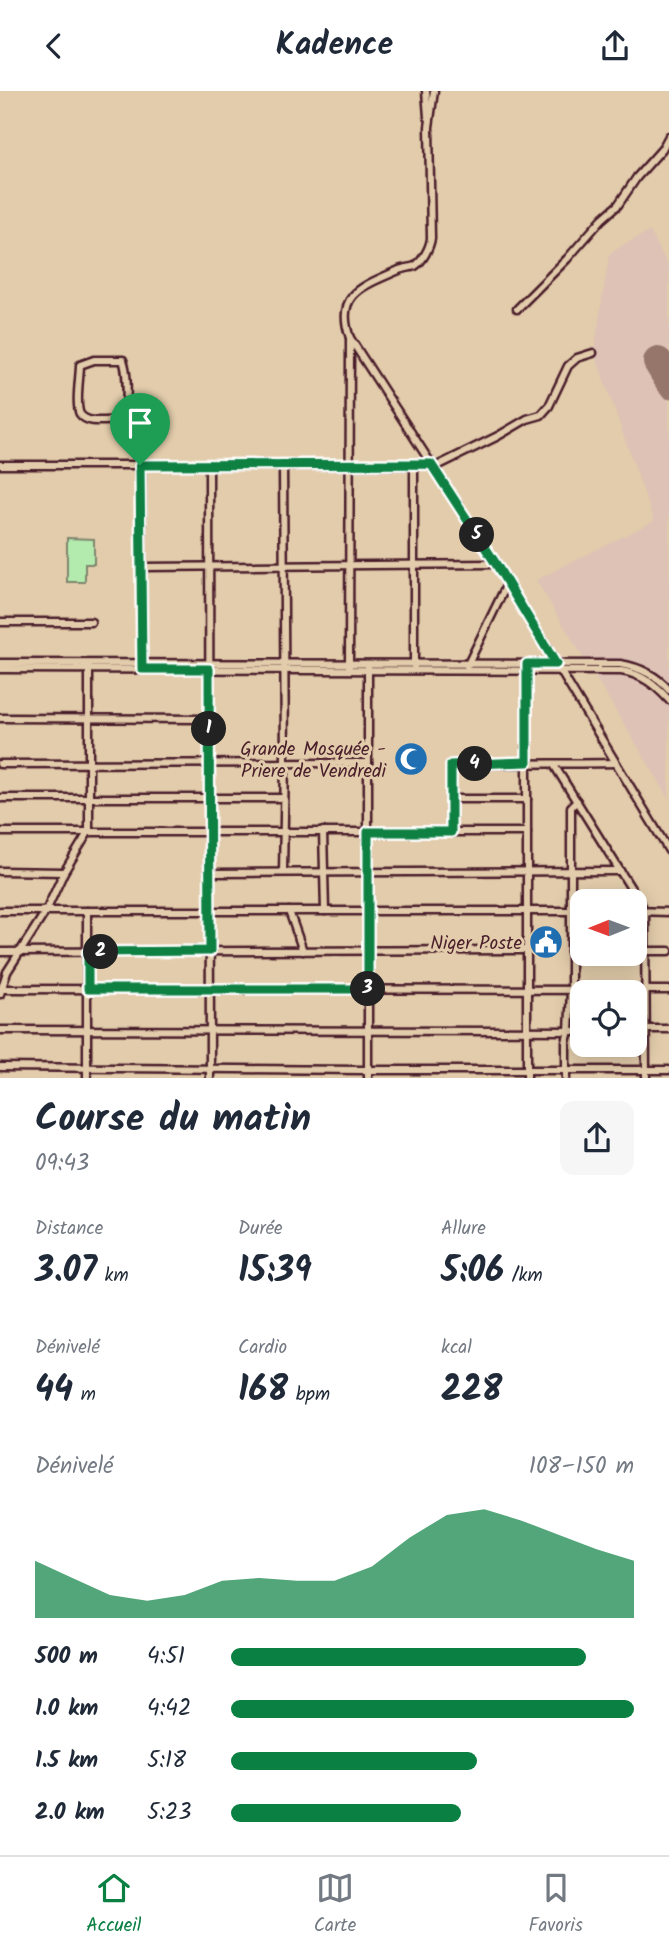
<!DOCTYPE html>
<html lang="fr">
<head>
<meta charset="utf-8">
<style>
  :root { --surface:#fff; --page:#f6f6f7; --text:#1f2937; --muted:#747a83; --line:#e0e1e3; --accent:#0b8043 }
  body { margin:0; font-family:Kalam,sans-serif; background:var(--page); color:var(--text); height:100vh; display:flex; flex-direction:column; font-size:26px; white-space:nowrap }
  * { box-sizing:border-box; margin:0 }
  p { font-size:23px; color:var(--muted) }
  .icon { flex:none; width:38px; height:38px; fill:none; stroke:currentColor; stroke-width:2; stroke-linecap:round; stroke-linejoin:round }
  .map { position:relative; height:987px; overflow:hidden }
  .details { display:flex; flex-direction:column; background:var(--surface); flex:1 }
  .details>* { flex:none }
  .needle { width:46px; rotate:269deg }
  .controls { position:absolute; left:570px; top:798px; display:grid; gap:14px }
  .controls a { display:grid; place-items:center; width:77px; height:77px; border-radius:14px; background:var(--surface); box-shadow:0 4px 18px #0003; font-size:35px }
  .pin { position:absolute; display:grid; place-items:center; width:60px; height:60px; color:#fff; margin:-72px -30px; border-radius:50% 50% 50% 0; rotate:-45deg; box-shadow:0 0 7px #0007 }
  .pin .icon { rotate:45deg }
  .km { position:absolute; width:35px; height:35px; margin:-18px; border-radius:50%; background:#222; color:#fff; font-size:19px; line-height:35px; text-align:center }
  .round { display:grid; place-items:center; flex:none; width:74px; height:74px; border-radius:14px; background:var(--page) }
  .summary { display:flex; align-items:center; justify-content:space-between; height:119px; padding:0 35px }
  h1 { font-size:38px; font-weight:700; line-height:52px }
  .stats { display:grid; grid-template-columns:repeat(3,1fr); gap:10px; height:119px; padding:7px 35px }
  .stats div { display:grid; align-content:center }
  .stats b { font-size:35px; font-weight:700 }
  .stats small { font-size:19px; font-weight:400 }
  .stats p { font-size:19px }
  .chart { height:196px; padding:14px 35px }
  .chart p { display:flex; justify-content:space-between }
  .chart svg { width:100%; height:126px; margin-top:7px; fill:var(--accent); opacity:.7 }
  ul { padding:0 35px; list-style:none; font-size:23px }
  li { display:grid; grid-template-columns:112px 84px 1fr; align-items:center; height:52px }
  li i { height:18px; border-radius:9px; background:var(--accent) }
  header { display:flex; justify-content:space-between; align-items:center; height:91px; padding:0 35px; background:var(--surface); font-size:32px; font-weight:700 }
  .dock { display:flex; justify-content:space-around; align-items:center; height:98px; border-top:2px solid var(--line); background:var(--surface); font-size:19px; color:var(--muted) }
  .dock a { display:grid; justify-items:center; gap:4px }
  .dock .on { color:var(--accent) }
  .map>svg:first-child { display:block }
  .built { fill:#dec2b6 }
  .green { fill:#b3ebaf; stroke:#7e856d; stroke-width:2 }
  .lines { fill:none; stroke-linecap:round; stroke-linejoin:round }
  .taxiway { stroke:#96766b; stroke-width:12 }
  .runway { stroke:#96766b; stroke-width:30 }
  .minor-casing { stroke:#4a1f2b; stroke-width:11 }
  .minor { stroke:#e2ccab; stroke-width:6 }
  .route-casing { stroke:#fff; stroke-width:14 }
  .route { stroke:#0b8043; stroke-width:9 }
  .labels { text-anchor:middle; stroke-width:6; stroke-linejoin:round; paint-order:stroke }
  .poi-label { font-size:19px; fill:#4a1f2b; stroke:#e2ccab; text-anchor:end }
</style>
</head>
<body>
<header><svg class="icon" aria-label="back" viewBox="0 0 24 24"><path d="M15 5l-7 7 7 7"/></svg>Kadence<svg class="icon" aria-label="share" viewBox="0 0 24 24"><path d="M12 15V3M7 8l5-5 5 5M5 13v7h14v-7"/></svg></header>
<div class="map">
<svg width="669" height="987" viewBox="0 0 669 987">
  <rect width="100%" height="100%" fill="#e2ccab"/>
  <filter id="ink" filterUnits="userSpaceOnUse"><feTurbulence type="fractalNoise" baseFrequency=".0143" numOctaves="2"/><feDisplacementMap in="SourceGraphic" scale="14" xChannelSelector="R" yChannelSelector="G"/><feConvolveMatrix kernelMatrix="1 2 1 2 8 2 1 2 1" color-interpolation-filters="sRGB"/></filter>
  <g filter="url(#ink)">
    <polygon class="built" points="650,140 669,177 669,707 536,489 654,430 594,261 609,164 623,154"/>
    <polygon class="green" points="67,447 94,448 94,473 85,473 85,491 67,491"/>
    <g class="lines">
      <polyline class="taxiway" points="665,299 669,302"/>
      <polyline class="runway" points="658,271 669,289"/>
      <g class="minor-casing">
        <g id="minor">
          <polyline points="426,0 428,26"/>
          <path d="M434,0L429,36L431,147C430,156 423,170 415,175C410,177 403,177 399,179C364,195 334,202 350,247L496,473L669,760"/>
          <polyline points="517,218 567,168 602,128 618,114 637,86 662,58 669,45"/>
          <path d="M126,330C126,313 129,284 123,269H94L80,274C80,285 75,314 80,323C91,339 127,321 136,335C140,342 140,350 141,357L142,576"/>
          <polyline points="0,374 414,374"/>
          <polyline points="209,374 210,987"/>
          <polyline points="283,374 285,671 283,781"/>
          <polyline points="433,377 498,345 527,328 541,324 549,315 568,275 577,267 593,262"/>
          <polyline points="142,476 496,473"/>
          <polyline points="0,531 91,531"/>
          <path d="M0,572L620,573C639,576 656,584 669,599"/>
          <polyline points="414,575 414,374 431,373"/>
          <polyline points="467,575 507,493"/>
          <polyline points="368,576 368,987"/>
          <polyline points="349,577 350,248"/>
          <path d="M0,578L621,580C642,583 655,594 669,609"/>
          <polyline points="527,579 527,987"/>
          <polyline points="0,627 209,628"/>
          <polyline points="0,673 368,672"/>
          <polyline points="554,674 645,820 646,987"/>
          <polyline points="0,707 284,707"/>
          <polyline points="451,708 527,708"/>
          <polyline points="323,740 325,820"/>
          <polyline points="0,741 527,741"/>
          <path d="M451,741V674C506,672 561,673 616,672"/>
          <polyline points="0,780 64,781"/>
          <polyline points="209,782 620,780"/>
          <polyline points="0,820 583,820"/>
          <polyline points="289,820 303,860"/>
          <polyline points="635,820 669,821"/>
          <polyline points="635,860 669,860"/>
          <polyline points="0,861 527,859"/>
          <polyline points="571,861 583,861"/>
          <polyline points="0,898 669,899"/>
          <polyline points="0,903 7,881 46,820 64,781 89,740 89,575"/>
          <polyline points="635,938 669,938"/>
          <polyline points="0,939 583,940"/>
          <polyline points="0,976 361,979 669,979"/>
          <polyline points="87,987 87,820"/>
          <polyline points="566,987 566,951 569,940 571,900 571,716 577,710"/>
        </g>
      </g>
      <use href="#minor" class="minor"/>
    </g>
  </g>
  <g class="lines" filter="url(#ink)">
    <g class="route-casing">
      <polygon id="route" points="431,373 496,473 556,573 527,573 527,671 451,674 451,741 368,741 368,898 88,898 88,861 210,860 209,578 142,578 140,374"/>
    </g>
    <use href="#route" class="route"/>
  </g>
  <defs>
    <g id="mosque-disc" transform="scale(1.75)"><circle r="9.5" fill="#1f6fb2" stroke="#e2ccab"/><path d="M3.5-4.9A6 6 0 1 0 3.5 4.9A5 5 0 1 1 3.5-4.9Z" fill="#fff"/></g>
    <g id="civic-disc" transform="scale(1.75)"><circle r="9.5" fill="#1f6fb2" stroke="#e2ccab"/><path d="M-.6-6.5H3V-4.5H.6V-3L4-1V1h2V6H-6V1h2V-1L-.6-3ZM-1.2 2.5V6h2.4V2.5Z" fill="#fff"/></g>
  </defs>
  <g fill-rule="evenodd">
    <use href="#mosque-disc" x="411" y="668"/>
    <use href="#civic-disc" x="546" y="851"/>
  </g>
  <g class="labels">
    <g class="poi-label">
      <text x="386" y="664">Grande Mosquée -<tspan x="386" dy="22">Priere de Vendredi</tspan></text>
      <text x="522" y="858">Niger Poste</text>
    </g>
  </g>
</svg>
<div class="controls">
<a><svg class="needle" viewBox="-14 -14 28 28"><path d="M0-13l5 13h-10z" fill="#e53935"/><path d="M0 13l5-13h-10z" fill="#747a83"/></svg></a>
<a><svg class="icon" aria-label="locate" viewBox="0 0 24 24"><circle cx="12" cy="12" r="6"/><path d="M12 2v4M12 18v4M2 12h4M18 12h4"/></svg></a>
</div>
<div class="pin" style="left:140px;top:374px;background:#1e9e55"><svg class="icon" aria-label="arrive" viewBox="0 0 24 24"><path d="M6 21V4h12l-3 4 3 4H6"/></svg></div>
<b class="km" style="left:209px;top:638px">1</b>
<b class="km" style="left:101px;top:861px">2</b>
<b class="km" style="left:368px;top:898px">3</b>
<b class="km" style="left:475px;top:673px">4</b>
<b class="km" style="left:477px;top:444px">5</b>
</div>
<section class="details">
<div class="summary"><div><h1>Course du matin</h1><p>09:43</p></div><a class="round"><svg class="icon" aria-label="share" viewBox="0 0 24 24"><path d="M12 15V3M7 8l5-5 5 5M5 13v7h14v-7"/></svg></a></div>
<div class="stats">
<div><p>Distance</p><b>3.07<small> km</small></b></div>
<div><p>Durée</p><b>15:39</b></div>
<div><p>Allure</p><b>5:06<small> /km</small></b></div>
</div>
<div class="stats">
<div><p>Dénivelé</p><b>44<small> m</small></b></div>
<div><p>Cardio</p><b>168<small> bpm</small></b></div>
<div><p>kcal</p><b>228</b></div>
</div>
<div class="chart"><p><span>Dénivelé</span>108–150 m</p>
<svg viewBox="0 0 160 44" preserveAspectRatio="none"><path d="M0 44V24L10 30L20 36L30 38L40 36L50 31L60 30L70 31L80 31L90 26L100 16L110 8L120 6L130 10L140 15L150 20L160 24V44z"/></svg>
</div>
<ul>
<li><b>500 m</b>4:51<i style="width:88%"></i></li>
<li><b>1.0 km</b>4:42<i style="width:100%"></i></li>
<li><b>1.5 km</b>5:18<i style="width:61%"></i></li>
<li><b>2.0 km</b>5:23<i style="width:57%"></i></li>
</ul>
</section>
<nav class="dock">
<a class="on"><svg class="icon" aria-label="home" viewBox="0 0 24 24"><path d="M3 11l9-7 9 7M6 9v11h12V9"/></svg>Accueil</a>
<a><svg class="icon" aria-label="map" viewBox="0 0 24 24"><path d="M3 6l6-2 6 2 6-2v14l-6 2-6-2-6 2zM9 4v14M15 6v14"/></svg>Carte</a>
<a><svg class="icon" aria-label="saved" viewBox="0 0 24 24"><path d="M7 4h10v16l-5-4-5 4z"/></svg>Favoris</a>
</nav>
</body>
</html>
